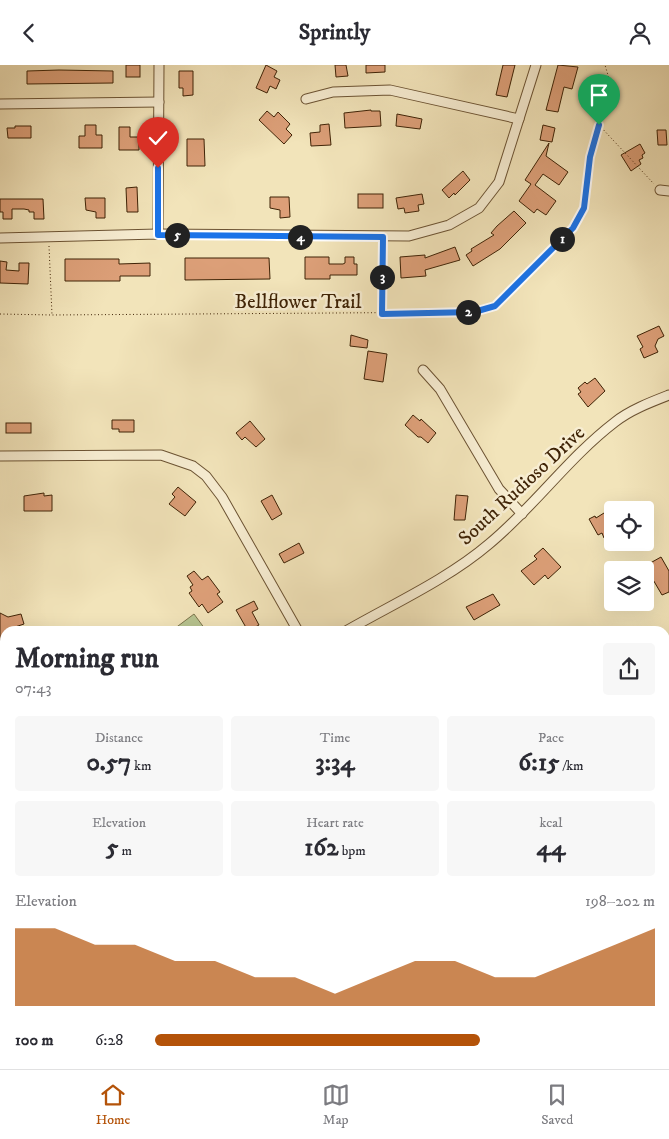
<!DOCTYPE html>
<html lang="en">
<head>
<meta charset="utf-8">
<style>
  :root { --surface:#fff; --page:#f7f7f7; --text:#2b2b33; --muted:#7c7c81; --line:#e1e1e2; --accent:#b45309 }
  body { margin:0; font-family:"IM FELL DW Pica",serif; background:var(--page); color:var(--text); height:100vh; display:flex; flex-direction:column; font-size:19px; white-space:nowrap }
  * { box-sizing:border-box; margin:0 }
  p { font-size:16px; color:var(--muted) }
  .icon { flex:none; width:28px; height:28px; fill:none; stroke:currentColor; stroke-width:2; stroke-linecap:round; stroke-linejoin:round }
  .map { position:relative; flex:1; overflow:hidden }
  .side { position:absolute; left:0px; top:561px; width:670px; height:444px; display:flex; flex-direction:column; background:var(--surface); border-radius:15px 15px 0 0; box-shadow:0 5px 20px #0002 }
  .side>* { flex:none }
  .buttons { position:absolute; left:604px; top:436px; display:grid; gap:10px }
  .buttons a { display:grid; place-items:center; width:50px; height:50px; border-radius:5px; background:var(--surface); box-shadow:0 5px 20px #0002; font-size:25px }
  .pin { position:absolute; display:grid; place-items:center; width:42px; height:42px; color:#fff; margin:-51px -21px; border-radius:50% 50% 50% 0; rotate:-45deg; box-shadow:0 0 5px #0007 }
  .pin .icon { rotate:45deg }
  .km { position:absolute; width:25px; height:25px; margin:-12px; border-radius:50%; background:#222; color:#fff; font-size:14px; line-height:25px; text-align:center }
  .round { display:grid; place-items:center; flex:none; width:52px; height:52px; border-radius:5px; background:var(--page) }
  .head { display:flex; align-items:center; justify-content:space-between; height:85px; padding:0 15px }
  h1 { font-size:28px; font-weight:700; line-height:38px }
  .figures { display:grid; grid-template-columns:repeat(3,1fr); gap:8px; height:85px; padding:5px 15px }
  .figures div { display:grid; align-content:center; border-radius:5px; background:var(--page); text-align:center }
  .figures b { font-size:25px; font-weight:700 }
  .figures small { font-size:14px; font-weight:400 }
  .figures p { font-size:14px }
  .chart { height:140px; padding:10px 15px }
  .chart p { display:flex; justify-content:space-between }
  .chart svg { width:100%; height:90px; margin-top:5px; fill:var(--accent); opacity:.7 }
  ul { padding:0 15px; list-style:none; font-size:16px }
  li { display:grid; grid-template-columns:80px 60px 1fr; align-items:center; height:38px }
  li i { height:12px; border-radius:6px; background:var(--accent) }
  header { display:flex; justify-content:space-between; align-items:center; height:65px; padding:0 15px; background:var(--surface); font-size:22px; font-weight:700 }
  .menu { display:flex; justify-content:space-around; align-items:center; height:70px; border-top:1px solid var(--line); background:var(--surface); font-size:14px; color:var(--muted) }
  .menu a { display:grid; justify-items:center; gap:2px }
  .menu .active { color:var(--accent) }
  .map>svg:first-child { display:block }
  .green { fill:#b8c591; stroke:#7c744c }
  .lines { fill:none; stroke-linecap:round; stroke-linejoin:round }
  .stream { stroke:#76816c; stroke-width:2.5 }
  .building { fill:#dc9f78; stroke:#3f2306 }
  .minor-casing { stroke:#6c5333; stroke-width:11 }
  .path { stroke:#3f2306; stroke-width:1; stroke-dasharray:1 2.5; stroke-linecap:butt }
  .minor { stroke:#f7edd2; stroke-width:9 }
  .route-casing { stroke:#fff; stroke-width:10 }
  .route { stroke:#1a73e8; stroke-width:6 }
  .labels { text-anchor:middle; stroke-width:5; stroke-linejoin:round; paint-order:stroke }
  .street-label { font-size:20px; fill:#3f2306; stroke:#f7edd2 }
</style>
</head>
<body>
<header><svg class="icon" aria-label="back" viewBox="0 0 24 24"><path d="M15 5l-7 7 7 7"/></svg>Sprintly<svg class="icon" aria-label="person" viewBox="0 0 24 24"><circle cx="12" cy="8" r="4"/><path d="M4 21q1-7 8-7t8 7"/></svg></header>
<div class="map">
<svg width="669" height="1004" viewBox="0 0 669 1004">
  <rect width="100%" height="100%" fill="#f2e4ba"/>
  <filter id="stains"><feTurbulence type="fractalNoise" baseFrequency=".004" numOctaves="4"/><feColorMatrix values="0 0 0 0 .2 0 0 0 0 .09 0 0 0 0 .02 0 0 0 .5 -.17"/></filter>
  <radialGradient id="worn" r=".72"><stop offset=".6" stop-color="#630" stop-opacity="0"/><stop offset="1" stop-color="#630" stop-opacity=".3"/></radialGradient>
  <polygon class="green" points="194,549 205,564 202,566 175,566 174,564"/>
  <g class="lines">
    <g class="stream">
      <polyline points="665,751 669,750"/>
      <polyline points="183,1004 190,1000"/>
    </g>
  </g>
  <g class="building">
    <rect x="126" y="0" width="14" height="12"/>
    <polygon points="266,0 277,6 274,12 280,15 276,24 270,21 267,28 256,23"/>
    <polygon points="335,0 346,0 348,11 336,12"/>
    <polygon points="366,0 385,0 385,7 366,8"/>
    <polygon points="503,0 515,0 507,32 496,30"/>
    <polygon points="558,0 578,2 572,24 564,22 558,47 546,45"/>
    <polygon points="59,5 113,6 113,18 27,19 27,6"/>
    <polygon points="179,6 193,6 193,30 183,31 183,23 179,23"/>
    <polygon points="371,45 371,46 380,46 381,61 345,63 344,48"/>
    <polygon points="267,46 274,52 278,47 290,59 286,64 292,70 284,79 259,55"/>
    <polygon points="397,49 422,54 420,64 396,61"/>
    <polygon points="329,59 331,80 311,81 310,68 320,67 320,60"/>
    <polygon points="85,60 96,60 96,70 102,70 102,83 79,83 79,71 85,71"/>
    <polygon points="543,60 555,63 552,77 540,75"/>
    <polygon points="15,61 31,61 31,73 8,73 7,63 15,63"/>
    <polygon points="119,62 130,62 130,72 139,72 139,85 119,85"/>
    <polygon points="657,65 666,65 667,80 658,80"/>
    <polygon points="187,74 204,74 205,101 187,101"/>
    <polygon points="549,78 546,91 568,107 559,120 543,109 535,120 556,136 546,150 537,144 534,148 519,136 531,119 525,115"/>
    <polygon points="640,79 645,88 642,90 643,93 639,95 641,99 631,106 621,90"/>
    <polygon points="463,106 470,115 455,130 454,128 449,133 442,125"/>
    <polygon points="137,122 138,147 127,147 126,123"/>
    <rect x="358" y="129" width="25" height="14"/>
    <polygon points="422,129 424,139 418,140 419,146 405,148 404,143 398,144 396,133"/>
    <polygon points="270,132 289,132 290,152 280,153 280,145 270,143"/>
    <polygon points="85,133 105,133 105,153 96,153 96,147 86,145"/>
    <polygon points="0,134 43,134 44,154 34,154 34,147 29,147 29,145 24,144 12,144 12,154 3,154 3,147 0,147"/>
    <polygon points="514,146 526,158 500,184 473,201 466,190 472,186 471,184 494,170 491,168 497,161"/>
    <polygon points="455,182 460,195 425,205 426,211 401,213 400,192 425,190 425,193"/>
    <polygon points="305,192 329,192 329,199 343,199 345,198 345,192 354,192 354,199 357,199 357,210 330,210 330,214 305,214"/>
    <polygon points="185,193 269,193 270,214 185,215"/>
    <polygon points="65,194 119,194 119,199 150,198 150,211 120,211 120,216 65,216"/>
    <polygon points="0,196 7,197 6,205 19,206 19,198 29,198 28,219 0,218"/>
    <polygon points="659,261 664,271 658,274 655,281 658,287 644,293 640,284 643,282 637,271"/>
    <polygon points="351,270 368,275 367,283 350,281"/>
    <polygon points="368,286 387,289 383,317 364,314"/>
    <polygon points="595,313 605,326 588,342 578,329 581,327 578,323 585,317 587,319"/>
    <polygon points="413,350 420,356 421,354 436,368 428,378 421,372 418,372 405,360"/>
    <polygon points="112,355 134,355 134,367 119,367 119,364 112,364"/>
    <polygon points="250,356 265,374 256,382 245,372 242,375 236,368"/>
    <rect x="6" y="358" width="25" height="10"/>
    <polygon points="178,422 196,437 185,451 169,439 175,432 172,429"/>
    <polygon points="44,428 44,431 52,430 52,446 24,446 24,431"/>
    <polygon points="272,430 282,449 272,455 261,436"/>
    <polygon points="456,430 468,431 465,455 454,455"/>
    <polygon points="612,443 612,468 604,473 602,468 598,470 589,454 595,451 596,453"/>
    <polygon points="299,478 304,488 284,498 279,489"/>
    <polygon points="543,483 561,502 548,514 545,510 534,520 521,506 537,494 534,491"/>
    <polygon points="661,492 669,506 669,527 662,530 645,501"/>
    <polygon points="194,506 202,515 208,511 220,527 217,529 223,537 208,548 202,539 199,542 189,528 192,526 190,522 193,520 187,511"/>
    <polygon points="493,529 500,540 474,555 466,542"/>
    <polygon points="254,536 258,544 252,547 259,560 248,566 236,545"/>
    <polygon points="0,548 8,552 21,549 24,559 6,565 0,577"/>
  </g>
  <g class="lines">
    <g class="minor-casing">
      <g id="minor">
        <polyline points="306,34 333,27 390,25 519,54"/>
        <polyline points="0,39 159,37"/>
        <polyline points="660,125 669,126"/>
        <polyline points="158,169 159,0"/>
        <polyline points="0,173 158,169 409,171 449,160 479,143 499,117 536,0"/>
        <polyline points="423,305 440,324 499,424 522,449"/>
        <polyline points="0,391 161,390 193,401 206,411 222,432 298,566"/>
        <path d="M346,566C393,539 448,514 489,479C534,442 568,393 615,357C630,345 651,337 669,330"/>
        <polyline points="0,765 5,762"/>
        <polyline points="665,997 669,999"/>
        <polyline points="513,1004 521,1000"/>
      </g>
    </g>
    <g class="path">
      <polyline points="599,60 654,119"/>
      <polyline points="49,181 52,250"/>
      <polyline points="382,248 383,180"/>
      <polyline points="0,249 52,250 474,247 495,241 573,163 584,143 590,92 610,17 605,0"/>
      <polyline points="665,680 669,677"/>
      <polyline points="124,1004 131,1000"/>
    </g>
    <use href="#minor" class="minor"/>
  </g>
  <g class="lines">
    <g class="route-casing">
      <polyline id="route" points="158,103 158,170 383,172 382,249 474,247 495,241 573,163 584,143 590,92 599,60"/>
    </g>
    <use href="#route" class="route"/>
  </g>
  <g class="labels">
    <g class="street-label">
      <text x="298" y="243">Bellflower Trail</text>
      <text transform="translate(521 420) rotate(-43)" y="7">South Rudioso Drive</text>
    </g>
  </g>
  <rect width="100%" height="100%" filter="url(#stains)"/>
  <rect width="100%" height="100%" fill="url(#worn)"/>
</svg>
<div class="buttons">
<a><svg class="icon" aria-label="locate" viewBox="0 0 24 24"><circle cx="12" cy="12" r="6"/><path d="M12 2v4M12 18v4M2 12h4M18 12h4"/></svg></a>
<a><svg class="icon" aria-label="layers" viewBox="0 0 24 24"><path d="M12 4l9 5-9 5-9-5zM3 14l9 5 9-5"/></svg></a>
</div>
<div class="pin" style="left:599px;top:60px;background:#1e9e55"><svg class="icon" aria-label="arrive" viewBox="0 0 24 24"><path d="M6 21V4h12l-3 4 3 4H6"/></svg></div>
<div class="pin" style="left:158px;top:103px;background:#d93025"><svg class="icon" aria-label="check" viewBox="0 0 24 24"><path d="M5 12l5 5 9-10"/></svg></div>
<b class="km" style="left:562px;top:174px">1</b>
<b class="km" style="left:468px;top:247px">2</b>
<b class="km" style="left:382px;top:212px">3</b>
<b class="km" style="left:300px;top:172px">4</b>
<b class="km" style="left:177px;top:170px">5</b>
<section class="side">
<div class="head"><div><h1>Morning run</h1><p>07:43</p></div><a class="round"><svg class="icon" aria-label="share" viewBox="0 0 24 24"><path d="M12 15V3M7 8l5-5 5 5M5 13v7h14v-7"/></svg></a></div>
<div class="figures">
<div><p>Distance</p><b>0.57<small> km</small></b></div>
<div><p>Time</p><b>3:34</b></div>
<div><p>Pace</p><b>6:15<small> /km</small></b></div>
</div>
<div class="figures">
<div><p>Elevation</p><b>5<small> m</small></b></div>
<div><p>Heart rate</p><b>162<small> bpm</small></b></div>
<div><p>kcal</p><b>44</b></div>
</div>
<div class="chart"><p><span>Elevation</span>198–202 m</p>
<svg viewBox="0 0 160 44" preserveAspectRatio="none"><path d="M0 44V6L10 6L20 14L30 14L40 22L50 22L60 30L70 30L80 38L90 30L100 22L110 22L120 30L130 30L140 22L150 14L160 6V44z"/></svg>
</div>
<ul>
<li><b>100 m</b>6:28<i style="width:65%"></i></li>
</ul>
</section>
</div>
<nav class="menu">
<a class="active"><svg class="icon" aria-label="home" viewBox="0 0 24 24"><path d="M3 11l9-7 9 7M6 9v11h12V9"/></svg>Home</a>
<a><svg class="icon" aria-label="map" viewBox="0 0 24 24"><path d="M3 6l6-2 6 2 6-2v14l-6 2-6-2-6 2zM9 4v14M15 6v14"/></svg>Map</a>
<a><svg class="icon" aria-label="saved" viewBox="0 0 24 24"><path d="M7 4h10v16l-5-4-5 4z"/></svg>Saved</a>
</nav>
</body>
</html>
